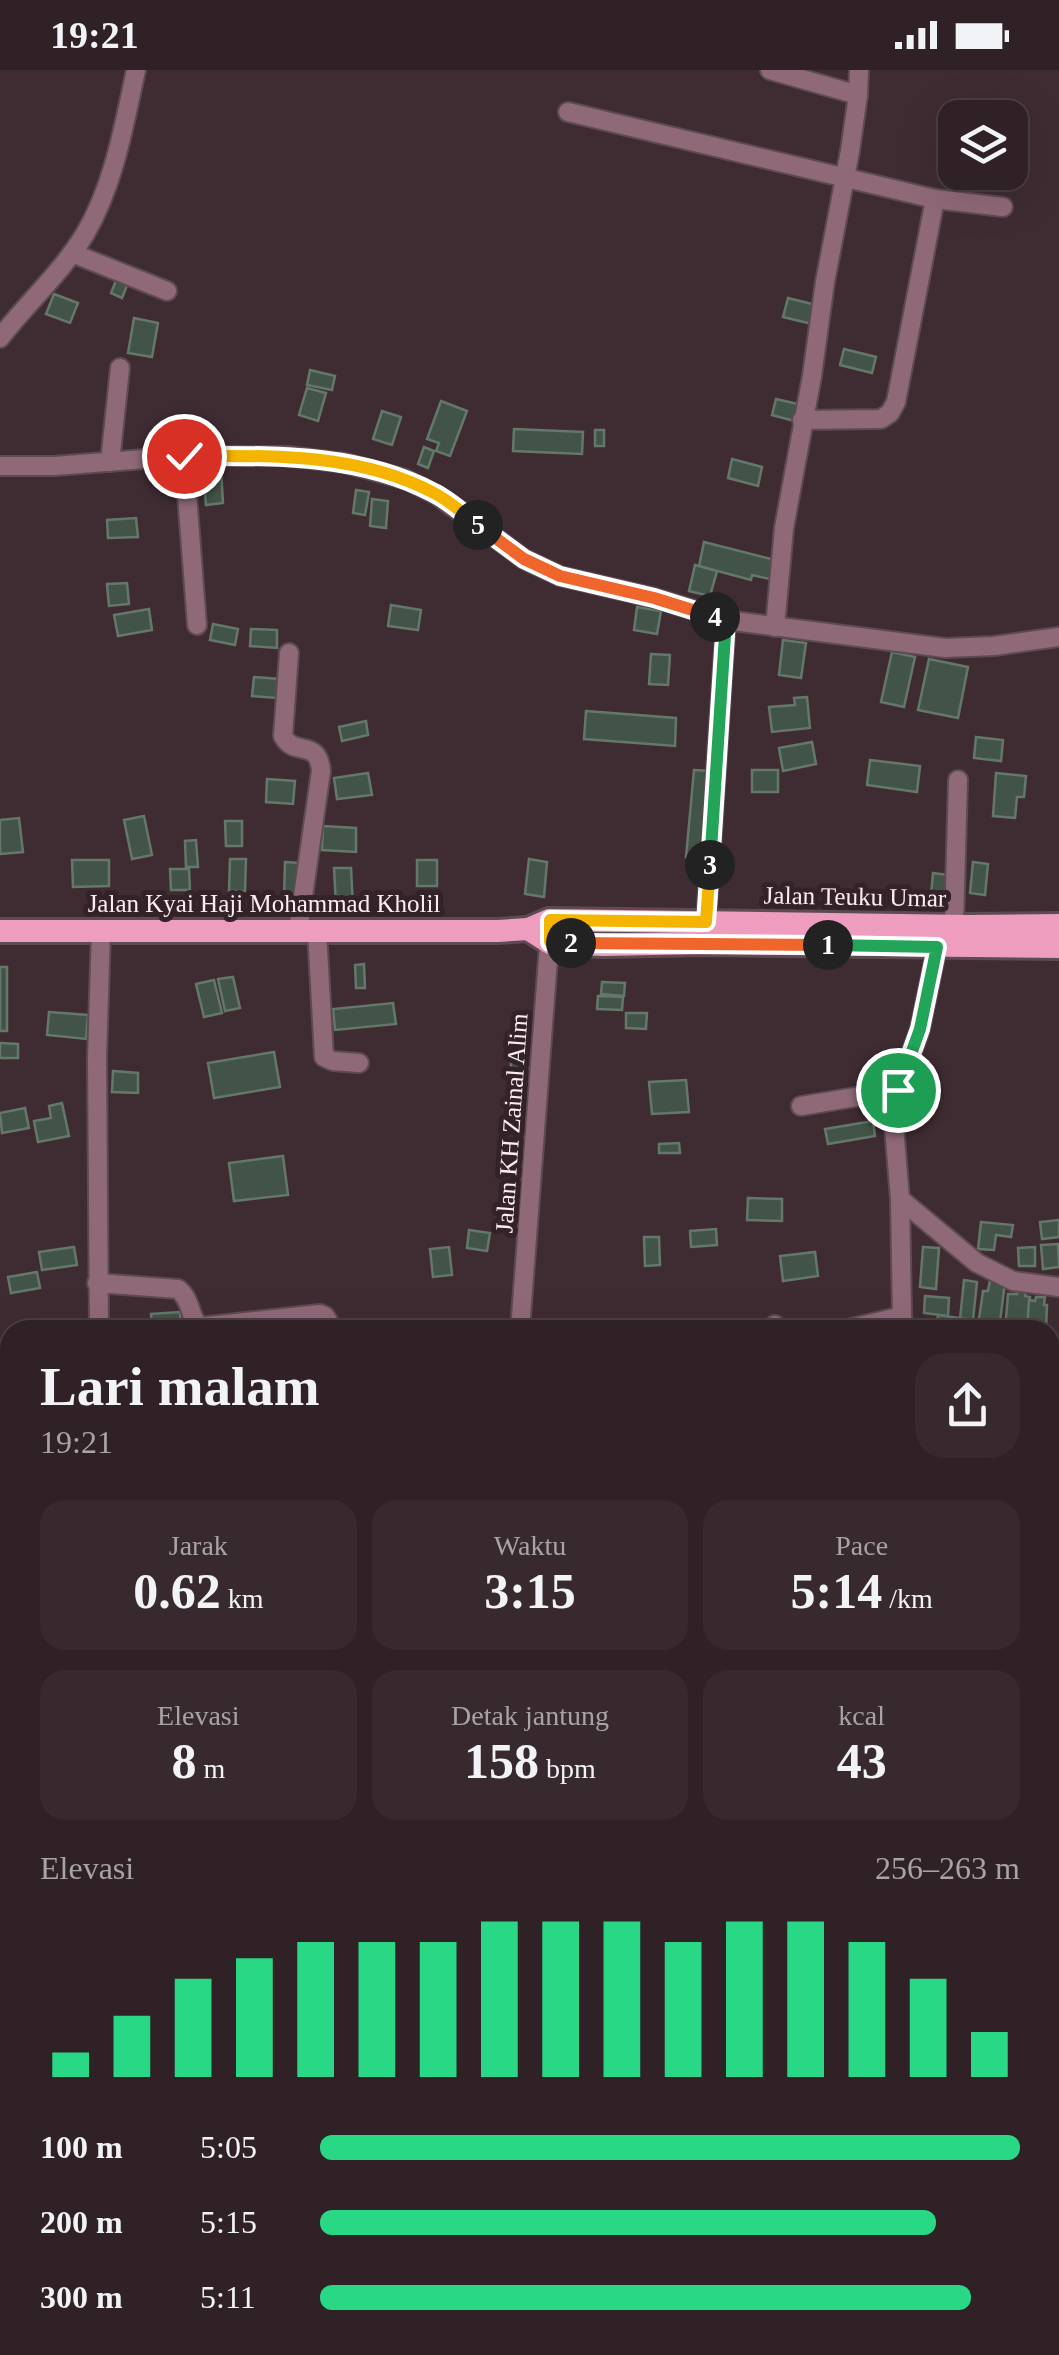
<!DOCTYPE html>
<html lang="id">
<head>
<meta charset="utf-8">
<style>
  :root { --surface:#2f2126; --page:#37292e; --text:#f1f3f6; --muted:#a7a3a7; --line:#4a3e43; --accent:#29d885 }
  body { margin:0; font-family:"Times New Roman",serif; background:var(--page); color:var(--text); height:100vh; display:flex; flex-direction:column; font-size:38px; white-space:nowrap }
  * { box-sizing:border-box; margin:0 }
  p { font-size:32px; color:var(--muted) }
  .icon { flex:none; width:55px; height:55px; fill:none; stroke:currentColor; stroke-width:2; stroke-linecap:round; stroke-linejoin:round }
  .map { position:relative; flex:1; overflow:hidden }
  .drawer { position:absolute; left:0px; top:1250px; width:1060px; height:1035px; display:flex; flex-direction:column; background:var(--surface); border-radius:30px 30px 0 0; box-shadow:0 10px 40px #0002,0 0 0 2px var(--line) }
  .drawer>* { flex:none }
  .controls { position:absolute; left:938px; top:30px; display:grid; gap:20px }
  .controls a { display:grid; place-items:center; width:90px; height:90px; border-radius:20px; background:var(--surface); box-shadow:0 10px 40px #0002,0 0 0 2px var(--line); font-size:50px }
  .pin { position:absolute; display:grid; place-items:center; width:85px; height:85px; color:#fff; margin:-42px; border:5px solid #fff; border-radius:50%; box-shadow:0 2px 10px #0007 }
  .km { position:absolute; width:50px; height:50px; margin:-25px; border-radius:50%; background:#222; color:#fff; font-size:28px; line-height:50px; text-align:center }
  .round { display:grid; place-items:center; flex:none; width:105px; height:105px; border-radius:30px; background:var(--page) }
  .summary { display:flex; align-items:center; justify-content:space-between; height:170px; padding:0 40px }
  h1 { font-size:55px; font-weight:800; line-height:75px }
  .stats { display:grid; grid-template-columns:repeat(3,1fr); gap:15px; height:170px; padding:10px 40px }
  .stats div { display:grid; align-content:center; border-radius:25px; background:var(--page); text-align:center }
  .stats b { font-size:50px; font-weight:800 }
  .stats small { font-size:28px; font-weight:400 }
  .stats p { font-size:28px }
  .chart { height:280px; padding:20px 40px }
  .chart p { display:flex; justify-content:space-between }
  .chart svg { width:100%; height:180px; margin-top:10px; stroke:var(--accent); stroke-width:6 }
  ul { padding:0 40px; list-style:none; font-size:32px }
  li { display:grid; grid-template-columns:160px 120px 1fr; align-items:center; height:75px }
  li i { height:25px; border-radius:12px; background:var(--accent) }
  .status { display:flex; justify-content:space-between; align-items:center; height:70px; padding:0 50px; background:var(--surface); direction:ltr }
  .status svg { height:28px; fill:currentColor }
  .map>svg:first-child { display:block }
  .building { fill:#425448; stroke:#64776a; stroke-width:2.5 }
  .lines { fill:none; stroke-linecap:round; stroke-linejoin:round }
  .minor-casing { stroke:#5d4b52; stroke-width:22 }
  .major-casing { stroke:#5d4b52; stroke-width:28 }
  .minor { stroke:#906979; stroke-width:18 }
  .major { stroke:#ee9dbf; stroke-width:22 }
  .split-1-casing { stroke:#fff; stroke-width:20 }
  .split-2-casing { stroke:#fff; stroke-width:20 }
  .split-3-casing { stroke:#fff; stroke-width:20 }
  .split-4-casing { stroke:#fff; stroke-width:20 }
  .split-5-casing { stroke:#fff; stroke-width:20 }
  .split-6-casing { stroke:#fff; stroke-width:20 }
  .split-1 { stroke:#22a559; stroke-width:12 }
  .split-2 { stroke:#f0652b; stroke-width:12 }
  .split-3 { stroke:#f5b400; stroke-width:12 }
  .split-4 { stroke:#22a559; stroke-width:12 }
  .split-5 { stroke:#f0652b; stroke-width:12 }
  .split-6 { stroke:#f5b400; stroke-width:12 }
  .labels { text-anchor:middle; stroke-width:10; stroke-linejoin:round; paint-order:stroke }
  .street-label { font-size:25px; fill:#fbeef3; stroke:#342229 }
</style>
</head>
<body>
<div class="status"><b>19:21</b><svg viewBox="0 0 49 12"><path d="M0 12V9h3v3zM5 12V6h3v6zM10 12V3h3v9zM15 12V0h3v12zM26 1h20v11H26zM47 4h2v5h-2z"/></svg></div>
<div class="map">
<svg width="1059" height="2285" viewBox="0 0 1059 2285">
  <rect width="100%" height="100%" fill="#3f2c33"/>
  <g class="building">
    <polygon points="119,203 130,208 122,228 111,223"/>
    <polygon points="54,224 78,233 70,253 46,244"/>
    <polygon points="788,228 816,235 812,254 783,247"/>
    <polygon points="134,248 158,253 152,287 128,283"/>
    <polygon points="844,279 876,287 872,303 840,295"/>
    <polygon points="310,300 335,306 332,320 307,315"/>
    <polygon points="307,318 326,323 318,351 299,345"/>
    <polygon points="776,329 802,335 798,352 772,345"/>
    <polygon points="441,331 467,341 450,386 436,381 439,373 427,369"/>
    <polygon points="382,341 401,347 392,375 373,369"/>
    <polygon points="514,359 583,362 582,384 513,381"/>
    <rect x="595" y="360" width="9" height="16"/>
    <polygon points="424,377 434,381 428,398 418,394"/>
    <polygon points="732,389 762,397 758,416 728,408"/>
    <polygon points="221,399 223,433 206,435 203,400"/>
    <polygon points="356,420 369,422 365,445 353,443"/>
    <polygon points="372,429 388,431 386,458 370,456"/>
    <polygon points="136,448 138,467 108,468 107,450"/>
    <polygon points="704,472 775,490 770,509 752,505 751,510 699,496"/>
    <polygon points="695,495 717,501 710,526 689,521"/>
    <polygon points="127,513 129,534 109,536 107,514"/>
    <polygon points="391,535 421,540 418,560 388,556"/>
    <polygon points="637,537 661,541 657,564 634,560"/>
    <polygon points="149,539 152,560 118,566 114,545"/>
    <polygon points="213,554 238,559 235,575 210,570"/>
    <polygon points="251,559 277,560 277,578 250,576"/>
    <polygon points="783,570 806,573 801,608 779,605"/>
    <polygon points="892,582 915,587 904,637 881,632"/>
    <polygon points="651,584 670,585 668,615 649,614"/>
    <polygon points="929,589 968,597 958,648 918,640"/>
    <polygon points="254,607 280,609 278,628 252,626"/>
    <polygon points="807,627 810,658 772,662 769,637 795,635 794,628"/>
    <polygon points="586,641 676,648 675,676 584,669"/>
    <polygon points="366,651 368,665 342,671 339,657"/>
    <polygon points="976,667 1003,670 1001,691 974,688"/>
    <polygon points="812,672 816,694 783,701 779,678"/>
    <polygon points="870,690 920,696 917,722 867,715"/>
    <polygon points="694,700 710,701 702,788 686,787"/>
    <rect x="752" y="700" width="26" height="22"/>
    <polygon points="368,703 372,725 337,729 334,708"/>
    <polygon points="996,703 1026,706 1024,727 1017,727 1015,748 993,746"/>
    <polygon points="267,709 295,711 293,734 266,732"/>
    <polygon points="144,746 152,785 132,789 124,750"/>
    <polygon points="19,748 23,782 0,784 0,750"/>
    <polygon points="225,751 242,751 242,776 226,776"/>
    <polygon points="323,756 356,758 356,782 322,780"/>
    <polygon points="196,770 198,797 186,797 185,771"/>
    <polygon points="230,789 246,789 245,821 229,821"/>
    <polygon points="529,789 547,792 544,827 525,824"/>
    <polygon points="72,790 109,790 109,816 73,817"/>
    <rect x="417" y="790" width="20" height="26"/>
    <polygon points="285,792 300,793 300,831 284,830"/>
    <polygon points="973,792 988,794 985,825 970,823"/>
    <polygon points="334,798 351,798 353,835 336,835"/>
    <polygon points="170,799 189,799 190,820 171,820"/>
    <polygon points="933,803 949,805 946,838 930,837"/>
    <polygon points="364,894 365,918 356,918 355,895"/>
    <rect x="0" y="897" width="7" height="64"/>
    <polygon points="233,907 240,938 225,941 218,909"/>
    <polygon points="214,910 222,943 204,947 196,914"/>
    <polygon points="602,912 625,913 624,926 601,924"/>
    <polygon points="598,926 623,927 622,940 597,939"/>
    <polygon points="393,933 396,954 335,960 333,939"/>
    <polygon points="49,942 88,945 86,969 47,965"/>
    <polygon points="626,943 647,943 646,959 626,958"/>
    <polygon points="0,973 18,974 18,988 0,988"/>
    <polygon points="274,982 280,1017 214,1028 208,993"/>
    <polygon points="511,992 534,994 533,1013 510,1011"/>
    <polygon points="113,1001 138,1003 138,1023 112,1022"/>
    <polygon points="686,1010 689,1042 652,1044 649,1012"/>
    <polygon points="62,1033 69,1066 38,1072 34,1051 51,1048 49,1036"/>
    <polygon points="25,1038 29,1058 2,1063 0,1043"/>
    <polygon points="873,1051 875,1066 828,1074 825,1059"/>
    <polygon points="679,1073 680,1083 659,1083 659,1074"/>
    <polygon points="283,1086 288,1125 234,1131 229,1093"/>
    <polygon points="748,1128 782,1129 782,1151 747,1150"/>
    <polygon points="1059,1150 1059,1167 1042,1169 1040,1152"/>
    <polygon points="981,1152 1013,1155 1011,1167 996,1165 994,1180 978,1179"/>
    <polygon points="716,1159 717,1175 691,1177 690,1161"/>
    <polygon points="469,1160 490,1163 487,1181 467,1178"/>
    <polygon points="644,1167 659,1167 660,1195 645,1196"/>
    <polygon points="1058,1174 1059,1197 1043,1199 1041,1175"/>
    <polygon points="74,1177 77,1195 42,1200 39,1182"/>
    <polygon points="449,1177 452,1205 433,1207 430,1179"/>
    <polygon points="923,1177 939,1178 936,1219 920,1217"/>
    <polygon points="1035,1177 1035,1196 1019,1196 1018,1178"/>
    <polygon points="815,1182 818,1206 783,1211 780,1186"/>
    <polygon points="37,1202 40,1218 11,1223 8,1207"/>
    <polygon points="964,1210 977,1212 973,1250 960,1249"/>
    <polygon points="990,1210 1005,1212 1000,1252 979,1249 983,1221 988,1221"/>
    <polygon points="1017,1221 1026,1222 1025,1226 1030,1227 1027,1260 1005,1260 1008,1224 1017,1224"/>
    <polygon points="925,1226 949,1228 948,1246 924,1243"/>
    <polygon points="1036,1227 1045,1227 1044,1235 1047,1235 1046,1260 1027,1260 1029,1230 1035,1231"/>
    <polygon points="180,1242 181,1260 152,1260 151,1244"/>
    <polygon points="938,1245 973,1250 972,1260 936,1260"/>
    <polygon points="0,1453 10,1455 10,1471 0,1469"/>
    <polygon points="1056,1592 1058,1607 1050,1609 1050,1593"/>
    <polygon points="1058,1607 1059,1628 1050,1629 1050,1609"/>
    <polygon points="1059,1628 1059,1647 1050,1649 1050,1629"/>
    <polygon points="1059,1698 1059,1713 1050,1713 1050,1699"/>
    <polygon points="1059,1716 1059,1731 1050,1731 1050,1717"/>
    <polygon points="1059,1735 1059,1750 1050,1750 1050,1736"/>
    <polygon points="1059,1753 1059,1768 1050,1768 1050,1754"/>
    <polygon points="1050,1771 1059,1771 1059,1785 1050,1786"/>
    <polygon points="1059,1790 1059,1805 1050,1805 1050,1791"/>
    <polygon points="1050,1807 1059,1807 1059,1821 1050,1822"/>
    <polygon points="1059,1825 1059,1840 1050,1841 1050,1826"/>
  </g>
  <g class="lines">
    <g class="minor-casing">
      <g id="minor">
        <polyline points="770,0 858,25 850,81 825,212 812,306 784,458 775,557"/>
        <polyline points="858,25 859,0"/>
        <polyline points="568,42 935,129 1003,137"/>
        <polyline points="72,183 167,221"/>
        <path d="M0,268C27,233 62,202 85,164C114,115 124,55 136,0"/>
        <polyline points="802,350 881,349 890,343 896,332 935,129"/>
        <polyline points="184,386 197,555"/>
        <polyline points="110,392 120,298"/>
        <polyline points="0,396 54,396 184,386 287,386 345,393 405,409 437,425 524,489 560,506 655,528 726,550 706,852"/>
        <polyline points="726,550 945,578 994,576 1059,567"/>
        <path d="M289,583L283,666C294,688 318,667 321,701L298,861"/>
        <polyline points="954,855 958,710"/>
        <polyline points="317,861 324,987 333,991 359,993"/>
        <polyline points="801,1036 898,1020"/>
        <polyline points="900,1129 977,1193 1013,1211 1059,1217"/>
        <path d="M97,1213L178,1219C191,1229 189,1245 199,1257L320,1244L325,1246L333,1260"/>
        <polyline points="775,1255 775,1260"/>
        <polyline points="99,1260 97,988 101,861"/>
        <polyline points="520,1260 550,862"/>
        <polyline points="844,1260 902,1246"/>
        <polyline points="904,1260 902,1246 900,1129 893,1044 894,1032 920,959 937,877"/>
        <polyline points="0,1346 10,1344"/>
        <polyline points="0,1520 10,1524"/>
        <polyline points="0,1631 10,1637"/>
        <polyline points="1050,1686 1059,1684"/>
        <polyline points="0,1719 10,1670"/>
        <polyline points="1050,1871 1054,1902 1059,1902"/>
        <polyline points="1054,2215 1059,2199"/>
        <polyline points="343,2275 379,2285"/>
        <polyline points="418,2285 419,2275"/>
        <polyline points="757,2285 766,2275"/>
        <polyline points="938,2285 938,2275"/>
      </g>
    </g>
    <g class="major-casing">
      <g id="major">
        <polyline points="528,859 550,873 604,875 706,873 1059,877"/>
        <polyline points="0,861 498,861 528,859 549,850 968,856 1059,855"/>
      </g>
    </g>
    <use href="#minor" class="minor"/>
    <use href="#major" class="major"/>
  </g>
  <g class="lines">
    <g class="split-1-casing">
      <polyline id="split-1" points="828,875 937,877 920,959 898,1020"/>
    </g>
    <g class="split-2-casing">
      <polyline id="split-2" points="571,873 828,875"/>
    </g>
    <g class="split-3-casing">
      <polyline id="split-3" points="571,873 550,872 550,850 706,852 710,795"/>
    </g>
    <g class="split-4-casing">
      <polyline id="split-4" points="710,795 726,550 715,547"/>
    </g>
    <g class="split-5-casing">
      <polyline id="split-5" points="478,455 524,489 560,506 654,528 715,547"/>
    </g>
    <g class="split-6-casing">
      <path id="split-6" d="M184,386C269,386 357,382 434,423C450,431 464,444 478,455"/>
    </g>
    <use href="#split-1" class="split-1"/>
    <use href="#split-2" class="split-2"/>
    <use href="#split-3" class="split-3"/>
    <use href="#split-4" class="split-4"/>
    <use href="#split-5" class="split-5"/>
    <use href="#split-6" class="split-6"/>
  </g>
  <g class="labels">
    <g class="street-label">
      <text transform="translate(855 826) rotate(1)" y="9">Jalan Teuku Umar</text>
      <text x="264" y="842">Jalan Kyai Haji Mohammad Kholil</text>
      <text transform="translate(511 1053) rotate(-86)" y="9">Jalan KH Zainal Alim</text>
    </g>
  </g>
</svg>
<div class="controls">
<a><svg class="icon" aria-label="layers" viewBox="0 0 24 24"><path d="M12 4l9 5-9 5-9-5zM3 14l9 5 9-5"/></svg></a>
</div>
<div class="pin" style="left:898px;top:1020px;background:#1e9e55"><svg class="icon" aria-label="arrive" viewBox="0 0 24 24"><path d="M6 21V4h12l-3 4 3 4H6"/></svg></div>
<div class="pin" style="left:184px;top:386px;background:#d93025"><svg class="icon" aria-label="check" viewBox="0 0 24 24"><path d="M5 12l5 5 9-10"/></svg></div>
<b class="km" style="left:828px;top:875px">1</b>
<b class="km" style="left:571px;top:873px">2</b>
<b class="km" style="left:710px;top:795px">3</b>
<b class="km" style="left:715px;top:547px">4</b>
<b class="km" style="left:478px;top:455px">5</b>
<section class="drawer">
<div class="summary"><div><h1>Lari malam</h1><p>19:21</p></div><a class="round"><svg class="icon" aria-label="share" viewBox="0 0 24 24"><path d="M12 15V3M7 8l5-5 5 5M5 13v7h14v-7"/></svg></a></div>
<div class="stats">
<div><p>Jarak</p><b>0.62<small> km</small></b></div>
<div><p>Waktu</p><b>3:15</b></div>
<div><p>Pace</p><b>5:14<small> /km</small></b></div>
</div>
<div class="stats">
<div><p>Elevasi</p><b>8<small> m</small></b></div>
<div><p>Detak jantung</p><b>158<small> bpm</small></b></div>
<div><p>kcal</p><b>43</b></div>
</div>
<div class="chart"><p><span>Elevasi</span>256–263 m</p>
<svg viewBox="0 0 160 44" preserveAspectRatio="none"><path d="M5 44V38M15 44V29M25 44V20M35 44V15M45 44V11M55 44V11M65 44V11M75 44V6M85 44V6M95 44V6M105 44V11M115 44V6M125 44V6M135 44V11M145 44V20M155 44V33"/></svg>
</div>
<ul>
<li><b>100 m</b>5:05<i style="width:100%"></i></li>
<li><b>200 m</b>5:15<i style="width:88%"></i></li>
<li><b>300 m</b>5:11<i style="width:93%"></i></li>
</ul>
</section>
</div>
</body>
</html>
